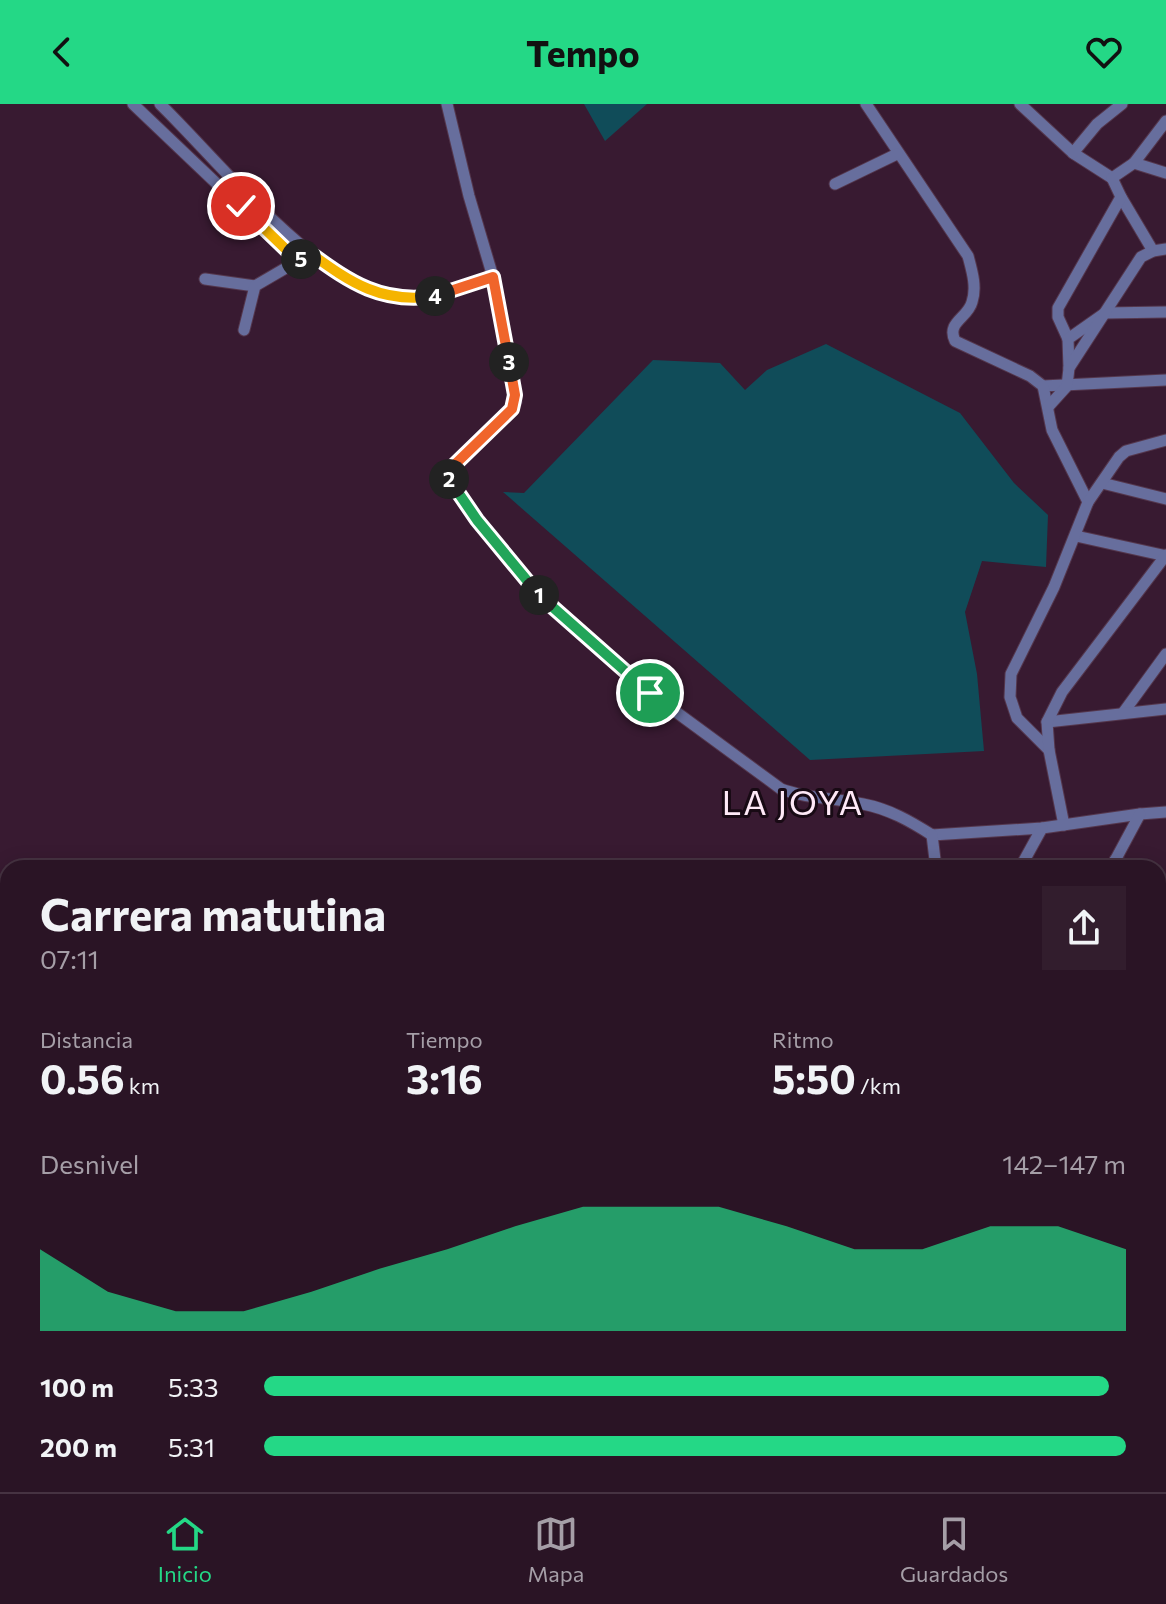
<!DOCTYPE html>
<html lang="es">
<head>
<meta charset="utf-8">
<style>
  :root { --surface:#2a1425; --page:#321d2d; --text:#f1f3f6; --muted:#a59ea7; --line:#463342; --accent:#24d886 }
  body { margin:0; font-family:Commissioner,sans-serif; background:var(--page); color:var(--text); height:100vh; display:flex; flex-direction:column; font-size:30px; white-space:nowrap }
  * { box-sizing:border-box; margin:0 }
  p { font-size:26px; color:var(--muted) }
  .icon { flex:none; width:44px; height:44px; fill:none; stroke:currentColor; stroke-width:2; stroke-linecap:round; stroke-linejoin:round }
  .map { position:relative; flex:1; overflow:hidden }
  .sheet { position:absolute; left:0px; top:756px; width:1166px; height:632px; display:flex; flex-direction:column; background:var(--surface); border-radius:24px 24px 0 0; box-shadow:0 4px 20px #0003,0 0 0 2px var(--line) }
  .sheet>* { flex:none }
  .pin { position:absolute; display:grid; place-items:center; width:68px; height:68px; color:#fff; margin:-34px; border:4px solid #fff; border-radius:50%; box-shadow:0 2px 8px #0007 }
  .km { position:absolute; width:40px; height:40px; margin:-20px; border-radius:50%; background:#222; color:#fff; font-size:22px; line-height:40px; text-align:center }
  .round { display:grid; place-items:center; flex:none; width:84px; height:84px; border-radius:0px; background:var(--page) }
  .head { display:flex; align-items:center; justify-content:space-between; height:136px; padding:0 40px }
  h1 { font-size:44px; font-weight:700; line-height:60px }
  .stats { display:grid; grid-template-columns:repeat(3,1fr); gap:12px; height:136px; padding:8px 40px }
  .stats div { display:grid; align-content:center }
  .stats b { font-size:40px; font-weight:700 }
  .stats small { font-size:22px; font-weight:400 }
  .stats p { font-size:22px }
  .chart { height:224px; padding:16px 40px }
  .chart p { display:flex; justify-content:space-between }
  .chart svg { width:100%; height:144px; margin-top:8px; fill:var(--accent); opacity:.7 }
  ul { padding:0 40px; list-style:none; font-size:26px }
  li { display:grid; grid-template-columns:128px 96px 1fr; align-items:center; height:60px }
  li i { height:20px; border-radius:10px; background:var(--accent) }
  header { display:flex; justify-content:space-between; align-items:center; height:104px; padding:0 40px; background:var(--accent); color:#111; font-size:36px; font-weight:700 }
  .tab-bar { display:flex; justify-content:space-around; align-items:center; height:112px; border-top:2px solid var(--line); background:var(--surface); font-size:22px; color:var(--muted) }
  .tab-bar a { display:grid; justify-items:center; gap:4px }
  .tab-bar .active { color:var(--accent) }
  .map>svg:first-child { display:block }
  .water { fill:#104c59 }
  .lines { fill:none; stroke-linecap:round; stroke-linejoin:round }
  .stream { stroke:#104c59; stroke-width:3 }
  .minor-casing { stroke:#54374d; stroke-width:13 }
  .minor { stroke:#676e9d; stroke-width:11 }
  .split-1-casing { stroke:#fff; stroke-width:16 }
  .split-2-casing { stroke:#fff; stroke-width:16 }
  .split-3-casing { stroke:#fff; stroke-width:16 }
  .split-4-casing { stroke:#fff; stroke-width:16 }
  .split-5-casing { stroke:#fff; stroke-width:16 }
  .split-6-casing { stroke:#fff; stroke-width:16 }
  .split-1 { stroke:#22a559; stroke-width:10 }
  .split-2 { stroke:#22a559; stroke-width:10 }
  .split-3 { stroke:#f0652b; stroke-width:10 }
  .split-4 { stroke:#f0652b; stroke-width:10 }
  .split-5 { stroke:#f5b400; stroke-width:10 }
  .split-6 { stroke:#f5b400; stroke-width:10 }
  .labels { text-anchor:middle; stroke-width:6; stroke-linejoin:round; paint-order:stroke }
  .quarter-label { font-size:34px; letter-spacing:2px; fill:#fee9f7; stroke:#180a14 }
</style>
</head>
<body>
<header><svg class="icon" aria-label="back" viewBox="0 0 24 24"><path d="M15 5l-7 7 7 7"/></svg>Tempo<svg class="icon" aria-label="heart" viewBox="0 0 24 24"><path d="M12 20l-8-8c-3-5 5-10 8-4 3-6 11-1 8 4z"/></svg></header>
<div class="map">
<svg width="1166" height="1388" viewBox="0 0 1166 1388">
  <rect width="100%" height="100%" fill="#381a31"/>
  <g class="water">
    <polygon points="584,0 647,0 605,37"/>
    <polygon points="826,240 960,309 1014,379 1048,411 1046,463 982,457 965,508 977,570 984,647 810,656 503,388 524,389 653,256 720,259 745,286 767,266"/>
    <polygon points="295,1380 407,1380 406,1388 298,1388"/>
  </g>
  <g class="lines">
    <polyline class="stream" points="0,1076 8,1076"/>
    <g class="minor-casing">
      <g id="minor">
        <polyline points="133,0 298,157"/>
        <path d="M160,0C217,55 320,185 398,194C431,198 462,183 493,173"/>
        <path d="M447,0L469,92L493,173L516,298L512,305L445,370L477,416L546,500L653,591L781,685C808,695 835,694 863,700C889,705 910,717 932,731"/>
        <path d="M866,0L968,152C972,167 977,183 972,198C968,214 946,218 955,237L1030,272L1043,282L1166,276"/>
        <polyline points="1020,0 1073,49 1112,74"/>
        <polyline points="1073,49 1097,20 1122,0"/>
        <polyline points="1134,59 1166,69"/>
        <polyline points="835,80 897,50"/>
        <polyline points="1121,93 1153,147"/>
        <polyline points="205,175 255,182"/>
        <polyline points="244,226 255,182 303,154"/>
        <polyline points="1068,235 1058,213 1058,204 1121,93 1112,74 1134,59 1166,17"/>
        <polyline points="1069,264 1068,235 1105,209 1166,208"/>
        <polyline points="1043,282 1052,326 1088,398"/>
        <polyline points="1048,303 1067,282 1069,264 1141,153 1153,147 1166,145"/>
        <polyline points="1102,379 1166,395"/>
        <polyline points="1076,432 1166,452"/>
        <polyline points="1123,609 1166,550"/>
        <polyline points="1047,618 1166,605"/>
        <polyline points="1049,646 1017,614 1010,593 1011,570 1054,483 1088,398 1119,353 1126,347 1166,336"/>
        <polyline points="1064,721 1049,646 1047,618 1062,588 1166,451"/>
        <polyline points="932,731 1042,724 1140,710 1166,708"/>
        <polyline points="932,731 936,764"/>
        <polyline points="1115,756 1130,764"/>
        <polyline points="1020,764 1042,724"/>
        <polyline points="1111,764 1140,710"/>
        <polyline points="1158,780 1166,784"/>
        <polyline points="1158,848 1166,835"/>
        <polyline points="1158,982 1166,980"/>
        <polyline points="1158,1138 1166,1201"/>
        <polyline points="0,1266 8,1283"/>
        <polyline points="0,1297 8,1294"/>
        <polyline points="0,1361 8,1357"/>
        <polyline points="52,1380 56,1388"/>
        <polyline points="1012,1380 1013,1388"/>
        <polyline points="1104,1380 1105,1388"/>
        <polyline points="424,1388 425,1380"/>
        <polyline points="1154,1388 1166,1373"/>
      </g>
    </g>
    <use href="#minor" class="minor"/>
  </g>
  <g class="lines">
    <g class="split-1-casing">
      <polyline id="split-1" points="539,491 650,589"/>
    </g>
    <g class="split-2-casing">
      <polyline id="split-2" points="449,375 477,416 539,491"/>
    </g>
    <g class="split-3-casing">
      <polyline id="split-3" points="449,375 445,370 512,305 515,291 509,258"/>
    </g>
    <g class="split-4-casing">
      <polyline id="split-4" points="435,192 493,173 509,258"/>
    </g>
    <g class="split-5-casing">
      <path id="split-5" d="M301,155L310,149C351,179 382,200 435,192"/>
    </g>
    <g class="split-6-casing">
      <polyline id="split-6" points="241,102 298,157 301,155"/>
    </g>
    <use href="#split-1" class="split-1"/>
    <use href="#split-2" class="split-2"/>
    <use href="#split-3" class="split-3"/>
    <use href="#split-4" class="split-4"/>
    <use href="#split-5" class="split-5"/>
    <use href="#split-6" class="split-6"/>
  </g>
  <g class="labels">
    <g class="quarter-label">
      <text x="793" y="711">LA JOYA</text>
    </g>
  </g>
</svg>
<div class="pin" style="left:650px;top:589px;background:#1e9e55"><svg class="icon" aria-label="arrive" viewBox="0 0 24 24"><path d="M6 21V4h12l-3 4 3 4H6"/></svg></div>
<div class="pin" style="left:241px;top:102px;background:#d93025"><svg class="icon" aria-label="check" viewBox="0 0 24 24"><path d="M5 12l5 5 9-10"/></svg></div>
<b class="km" style="left:539px;top:491px">1</b>
<b class="km" style="left:449px;top:375px">2</b>
<b class="km" style="left:509px;top:258px">3</b>
<b class="km" style="left:435px;top:192px">4</b>
<b class="km" style="left:301px;top:155px">5</b>
<section class="sheet">
<div class="head"><div><h1>Carrera matutina</h1><p>07:11</p></div><a class="round"><svg class="icon" aria-label="share" viewBox="0 0 24 24"><path d="M12 15V3M7 8l5-5 5 5M5 13v7h14v-7"/></svg></a></div>
<div class="stats">
<div><p>Distancia</p><b>0.56<small> km</small></b></div>
<div><p>Tiempo</p><b>3:16</b></div>
<div><p>Ritmo</p><b>5:50<small> /km</small></b></div>
</div>
<div class="chart"><p><span>Desnivel</span>142–147 m</p>
<svg viewBox="0 0 160 44" preserveAspectRatio="none"><path d="M0 44V19L10 32L20 38L30 38L40 32L50 25L60 19L70 12L80 6L90 6L100 6L110 12L120 19L130 19L140 12L150 12L160 19V44z"/></svg>
</div>
<ul>
<li><b>100 m</b>5:33<i style="width:98%"></i></li>
<li><b>200 m</b>5:31<i style="width:100%"></i></li>
</ul>
</section>
</div>
<nav class="tab-bar">
<a class="active"><svg class="icon" aria-label="home" viewBox="0 0 24 24"><path d="M3 11l9-7 9 7M6 9v11h12V9"/></svg>Inicio</a>
<a><svg class="icon" aria-label="map" viewBox="0 0 24 24"><path d="M3 6l6-2 6 2 6-2v14l-6 2-6-2-6 2zM9 4v14M15 6v14"/></svg>Mapa</a>
<a><svg class="icon" aria-label="saved" viewBox="0 0 24 24"><path d="M7 4h10v16l-5-4-5 4z"/></svg>Guardados</a>
</nav>
</body>
</html>
